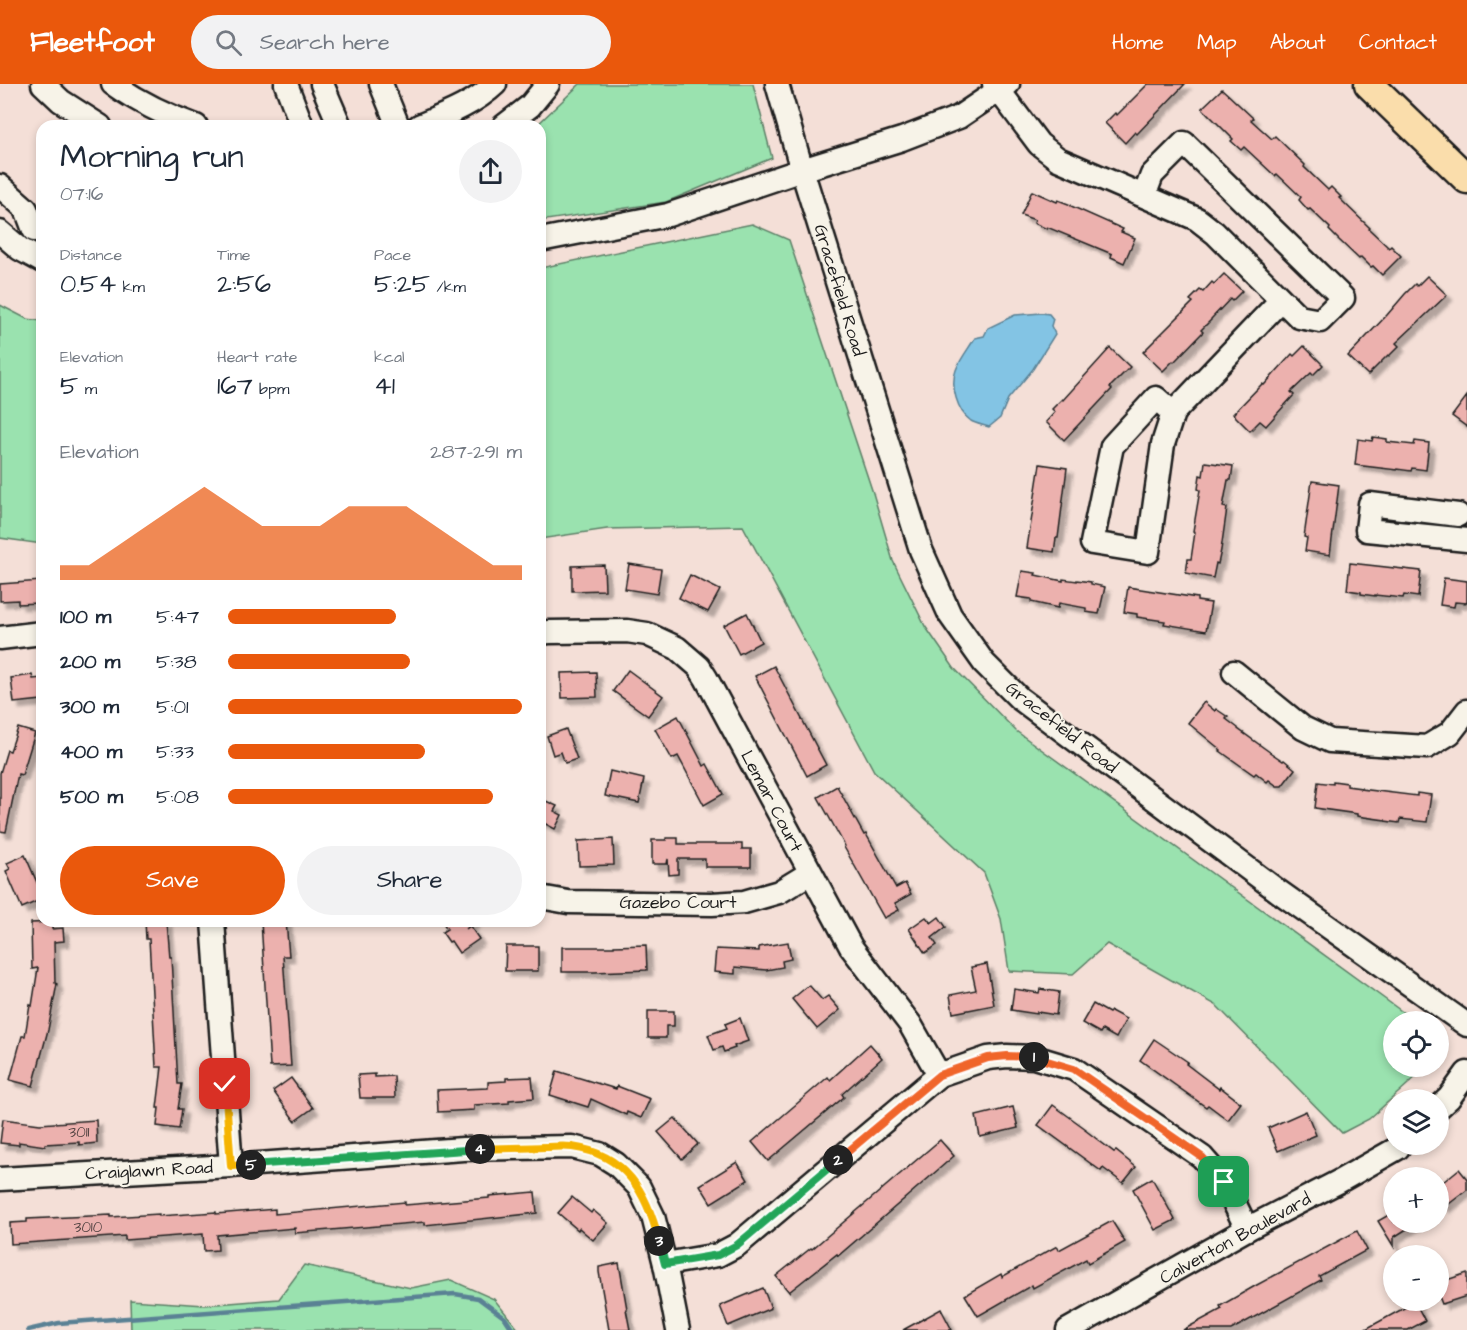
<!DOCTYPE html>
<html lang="en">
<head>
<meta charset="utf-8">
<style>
  :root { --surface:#fff; --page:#f2f2f3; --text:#1f2937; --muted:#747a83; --accent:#ea580c }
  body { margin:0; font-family:"Architects Daughter",sans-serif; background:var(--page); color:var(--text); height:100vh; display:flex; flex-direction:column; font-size:22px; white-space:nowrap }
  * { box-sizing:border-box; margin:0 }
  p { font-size:20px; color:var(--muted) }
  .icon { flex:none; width:33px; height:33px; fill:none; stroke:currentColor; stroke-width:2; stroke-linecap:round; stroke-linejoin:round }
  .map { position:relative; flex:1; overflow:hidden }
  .panel { position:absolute; left:36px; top:36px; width:510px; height:807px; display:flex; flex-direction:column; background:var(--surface); border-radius:18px; box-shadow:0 3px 9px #0003 }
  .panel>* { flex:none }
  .buttons { position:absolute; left:1383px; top:927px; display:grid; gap:12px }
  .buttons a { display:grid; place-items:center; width:66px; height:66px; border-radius:50%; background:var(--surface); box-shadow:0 3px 9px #0003; font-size:30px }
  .pin { position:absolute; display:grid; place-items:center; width:51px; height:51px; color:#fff; margin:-26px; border-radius:12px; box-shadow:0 3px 9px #0006 }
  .km { position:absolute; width:30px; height:30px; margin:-15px; border-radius:50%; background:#222; color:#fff; font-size:16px; line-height:30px; text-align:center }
  .round { display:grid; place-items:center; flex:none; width:63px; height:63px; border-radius:32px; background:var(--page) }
  .headline { display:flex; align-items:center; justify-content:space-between; height:102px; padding:0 24px }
  h1 { font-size:33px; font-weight:600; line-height:45px }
  .metrics { display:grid; grid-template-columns:repeat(3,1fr); gap:9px; height:102px; padding:6px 24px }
  .metrics div { display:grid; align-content:center }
  .metrics b { font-size:26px; font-weight:600 }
  .metrics small { font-size:16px; font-weight:400 }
  .metrics p { font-size:16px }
  .chart { height:168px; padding:12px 24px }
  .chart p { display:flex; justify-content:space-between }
  .chart svg { width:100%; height:108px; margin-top:6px; fill:var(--accent); opacity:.7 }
  .primary-button { display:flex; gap:12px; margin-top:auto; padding:12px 24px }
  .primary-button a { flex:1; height:69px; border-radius:36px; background:var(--accent); color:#fff; font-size:24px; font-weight:600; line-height:69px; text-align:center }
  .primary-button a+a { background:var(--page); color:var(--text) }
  ul { padding:0 24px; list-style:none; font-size:20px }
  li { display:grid; grid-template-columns:96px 72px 1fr; align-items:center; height:45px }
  li i { height:15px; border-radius:8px; background:var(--accent) }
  header { display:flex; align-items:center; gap:36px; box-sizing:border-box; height:84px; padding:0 30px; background:var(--accent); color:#fff }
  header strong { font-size:28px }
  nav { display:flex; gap:33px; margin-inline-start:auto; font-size:21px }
  .search { width:420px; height:54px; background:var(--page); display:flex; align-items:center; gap:15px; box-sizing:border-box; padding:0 21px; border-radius:33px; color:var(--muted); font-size:22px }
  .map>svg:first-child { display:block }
  .green { fill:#9ae2af; stroke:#5b7f66; stroke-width:1.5 }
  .water { fill:#83c4e4; stroke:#5a8194; stroke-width:1.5 }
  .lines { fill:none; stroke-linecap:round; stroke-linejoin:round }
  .stream { stroke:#5a8194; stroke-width:4.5 }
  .building { fill:#ecb1ae; stroke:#1c1c1c; stroke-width:1.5; filter:url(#shadow) }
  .minor-casing { stroke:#1c1c1c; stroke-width:27 }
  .major-casing { stroke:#1c1c1c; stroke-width:33 }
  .minor { stroke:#f7f3e8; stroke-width:22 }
  .major { stroke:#faddab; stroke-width:28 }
  .split-1-casing { stroke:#fff; stroke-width:12 }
  .split-2-casing { stroke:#fff; stroke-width:12 }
  .split-3-casing { stroke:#fff; stroke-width:12 }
  .split-4-casing { stroke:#fff; stroke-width:12 }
  .split-5-casing { stroke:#fff; stroke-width:12 }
  .split-6-casing { stroke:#fff; stroke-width:12 }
  .split-1 { stroke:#f0652b; stroke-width:8 }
  .split-2 { stroke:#f0652b; stroke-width:8 }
  .split-3 { stroke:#22a559; stroke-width:8 }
  .split-4 { stroke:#f5b400; stroke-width:8 }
  .split-5 { stroke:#22a559; stroke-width:8 }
  .split-6 { stroke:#f5b400; stroke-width:8 }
  .labels { text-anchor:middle; stroke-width:4.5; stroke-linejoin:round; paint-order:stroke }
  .number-label { font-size:15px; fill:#504140 }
  .street-label { font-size:18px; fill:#1c1c1c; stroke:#f7f3e8 }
</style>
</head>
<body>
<header>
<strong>Fleetfoot</strong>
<div class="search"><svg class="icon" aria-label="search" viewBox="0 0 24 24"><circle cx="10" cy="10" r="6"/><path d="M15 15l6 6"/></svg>Search here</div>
<nav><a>Home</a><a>Map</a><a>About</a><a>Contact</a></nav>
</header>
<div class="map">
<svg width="1467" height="1246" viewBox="0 0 1467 1246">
  <defs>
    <filter id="shadow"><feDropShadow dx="5.5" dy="5.5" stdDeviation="1.5" flood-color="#0004"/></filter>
  </defs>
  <rect width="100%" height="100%" fill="#f4dfd7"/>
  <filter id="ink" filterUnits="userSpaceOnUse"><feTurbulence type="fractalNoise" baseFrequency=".0167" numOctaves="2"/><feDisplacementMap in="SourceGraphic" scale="12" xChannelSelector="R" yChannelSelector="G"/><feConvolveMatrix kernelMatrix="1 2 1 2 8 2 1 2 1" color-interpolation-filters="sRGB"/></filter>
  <g filter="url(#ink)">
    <g class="green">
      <polygon points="580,0 753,0 772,74 666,118 540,137 540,42 536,42"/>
      <polygon points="752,140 789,156 873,409 893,477 925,542 954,584 1016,647 1415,937 1394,938 1394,982 1427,983 1369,1035 1342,1049 1216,921 1107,860 1073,890 1009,887 1001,835 984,789 874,687 743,442 607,445 540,455 540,184"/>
      <polygon points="0,221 27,235 42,237 42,460 0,454"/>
      <polygon points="304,1181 411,1204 451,1196 494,1215 519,1246 131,1246 130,1216 205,1221 279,1215"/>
    </g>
    <path class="water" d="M1042,229L1049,230L1053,235L1051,242L1055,250L1033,285L1008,315L1000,334L989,343C983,341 976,340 971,337C957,327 950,302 956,286C960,275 969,264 975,254L984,252L988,244L1015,231Z"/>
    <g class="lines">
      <polyline class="stream" points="28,1246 59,1239 455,1210 478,1214 505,1234 513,1246"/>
    </g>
    <g class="building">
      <polygon points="1148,0 1185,0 1137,50 1135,48 1125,59 1105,39 1115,29 1117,31"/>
      <polygon points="1222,5 1253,34 1251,36 1272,55 1275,52 1305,81 1304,83 1328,106 1331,103 1341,113 1339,114 1370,144 1369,145 1389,164 1391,162 1401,172 1382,191 1373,182 1371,183 1361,173 1359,175 1339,156 1329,146 1330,144 1310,125 1308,126 1299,116 1301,113 1277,90 1275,92 1244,63 1241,66 1231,57 1233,55 1202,24"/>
      <polygon points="1032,107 1057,118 1058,116 1071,121 1071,122 1123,145 1121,148 1135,154 1124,179 1111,173 1112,170 1047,143 1047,145 1034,139 1035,136 1021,131"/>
      <polygon points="1224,190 1242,207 1232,217 1230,215 1211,235 1211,236 1201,246 1203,248 1174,278 1173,277 1163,287 1143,268 1193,218 1190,216 1200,206 1203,208 1212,198 1214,200"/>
      <polygon points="1427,192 1447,211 1396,259 1399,262 1389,272 1388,271 1368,291 1348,272 1387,231 1405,210 1415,200 1417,202"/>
      <polygon points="1304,262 1323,281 1313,291 1311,289 1291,308 1294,311 1266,342 1260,337 1250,347 1233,330 1262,300 1264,301 1292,270 1294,272"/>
      <polygon points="1110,264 1130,283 1110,303 1112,305 1064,356 1046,338 1055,328 1052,325 1062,315 1063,316"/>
      <polygon points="1467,312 1467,343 1452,332"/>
      <polygon points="1373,353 1387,355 1387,358 1414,361 1415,357 1429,359 1426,386 1412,384 1411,387 1397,385 1397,386 1355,381 1358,355 1372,357"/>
      <polygon points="1205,378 1233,382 1231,396 1228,396 1223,423 1227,424 1221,466 1218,480 1216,479 1213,494 1186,489 1188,475 1191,475 1195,448 1193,447 1200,406 1198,405 1200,391 1203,392"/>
      <polygon points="1040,380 1067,384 1058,454 1056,454 1054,468 1027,464"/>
      <polygon points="1312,397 1339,401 1330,471 1305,467 1307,454 1304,453"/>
      <polygon points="1350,479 1421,487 1418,513 1404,511 1403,514 1375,511 1375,512 1361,510 1361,508 1347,506"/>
      <polygon points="629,480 661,485 657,510 625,505"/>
      <polygon points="604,481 605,506 572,507 572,482"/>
      <polygon points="1022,487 1036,489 1035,491 1063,497 1063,495 1077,497 1077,496 1091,498 1091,500 1105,503 1099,530 1086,528 1086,524 1059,519 1058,524 1031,518 1031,515 1017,513"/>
      <polygon points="690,491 720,506 708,528 679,514"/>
      <polygon points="1444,494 1467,497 1467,519 1455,518 1454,523 1440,521"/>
      <polygon points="42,497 42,516 38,516 38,519 18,520 18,516 0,517 0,500"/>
      <polygon points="1128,503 1197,514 1197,517 1211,519 1206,547 1164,540 1165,537 1137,533 1137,530 1124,528"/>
      <polygon points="747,529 761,558 739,570 724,541"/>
      <polygon points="774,582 826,681 807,692 755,592"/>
      <polygon points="628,586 663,612 648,632 613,607"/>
      <polygon points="596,588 597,613 562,614 561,589"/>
      <polygon points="32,591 33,595 42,594 42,616 14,619 11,594"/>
      <polygon points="1204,618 1215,627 1216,625 1228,633 1226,635 1238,644 1238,645 1271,669 1283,677 1284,676 1295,685 1282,702 1277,702 1269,696 1267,698 1256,689 1254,691 1220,667 1221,666 1188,639"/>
      <polygon points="678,632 704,682 707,680 723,710 704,721 678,672 672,675 655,645"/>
      <polygon points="18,644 35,649 22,691 18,690 6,748 0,747 0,689 7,666 10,667"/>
      <polygon points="566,645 577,675 565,679 561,668 553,671 547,652"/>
      <polygon points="610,687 644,695 639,719 605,712"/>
      <polygon points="1333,697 1347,699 1347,702 1361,704 1361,705 1417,712 1417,709 1431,711 1427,738 1400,735 1399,739 1385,737 1385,736 1357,732 1357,730 1315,724 1318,698 1333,700"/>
      <polygon points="837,702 864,751 866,750 896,804 905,799 911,810 895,819 899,826 884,834 844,763 845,762 818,713"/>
      <polygon points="540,716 545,719 546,717 557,722 554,727 562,731 555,745 540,737"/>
      <polygon points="666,754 678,754 678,760 742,760 742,765 751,765 751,783 705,783 705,775 678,775 678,790 669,791 668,775 667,780 652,780 652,756 666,756"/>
      <polygon points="613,755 614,781 579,782 578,757"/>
      <polygon points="25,771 42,810 42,815 22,824 6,787 10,785 7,779"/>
      <polygon points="926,833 931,839 939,833 946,843 932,854 937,861 925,869 909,845"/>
      <polygon points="145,837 166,837 169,873 171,873 178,1000 182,1000 178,1025 182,1025 179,1045 157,1042 159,1024 157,1024 162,983 156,983 149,855 146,855"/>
      <polygon points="261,837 286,837 289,872 283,872 291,982 270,983"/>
      <polygon points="442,837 475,837 466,845 470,842 479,855 459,869 451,857 449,858 442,848 447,845"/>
      <polygon points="52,838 52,845 63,844 64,857 54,858 55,899 57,900 48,946 33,1002 10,996 22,952 25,952 30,921 32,922 38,884 32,885 31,839"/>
      <polygon points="788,858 791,875 782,877 783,883 766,886 735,883 735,890 714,888 716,865 759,867 759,863"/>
      <polygon points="646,861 647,886 594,888 562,888 562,863 614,863 614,862"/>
      <polygon points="506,862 538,862 538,887 505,887"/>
      <polygon points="987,880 994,921 953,929 950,911 976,906 971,883"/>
      <polygon points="809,901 822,916 828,912 840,926 817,945 792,915"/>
      <polygon points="1014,905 1039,909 1040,905 1059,908 1056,931 1037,928 1037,930 1011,926"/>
      <polygon points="1093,920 1109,929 1111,927 1126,935 1116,954 1102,946 1100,949 1082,939"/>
      <polygon points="648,927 674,927 674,942 666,942 666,954 648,954"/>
      <polygon points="740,934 748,957 734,962 735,964 724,968 722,963 714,966 708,951 727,944 725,940"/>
      <polygon points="1154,955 1188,978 1186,980 1219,1005 1220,1003 1241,1019 1228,1036 1208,1021 1206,1023 1140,976"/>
      <polygon points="870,960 882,974 842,1010 844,1013 768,1077 752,1058 828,993 830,996"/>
      <polygon points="557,987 616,1005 617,1002 650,1015 641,1034 627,1028 626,1031 591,1015 588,1023 550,1011"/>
      <polygon points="375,990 375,993 394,992 395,1014 360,1014 358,991"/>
      <polygon points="532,993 534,1014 509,1016 509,1019 474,1021 474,1026 438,1028 437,1006 488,1004 488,998 506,997 506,994"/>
      <polygon points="291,994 313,1024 295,1037 273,1007"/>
      <polygon points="1053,1021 1086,1045 1085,1046 1114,1068 1116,1067 1136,1083 1123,1099 1103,1084 1101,1087 1038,1041"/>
      <polygon points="1013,1023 1018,1044 980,1053 976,1032"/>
      <polygon points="1306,1027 1316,1051 1278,1067 1268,1044"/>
      <polygon points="675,1034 698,1060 682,1075 658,1048"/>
      <polygon points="3,1035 40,1040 96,1036 97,1059 79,1061 79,1058 45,1060 45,1062 19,1058 19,1061 0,1059"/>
      <polygon points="940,1056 954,1072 838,1172 837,1170 789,1208 776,1192 811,1164 812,1165"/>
      <polygon points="737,1078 748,1096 711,1119 700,1101"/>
      <polygon points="1459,1085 1467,1095 1467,1106 1445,1123 1438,1115 1438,1102"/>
      <polygon points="1152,1094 1175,1136 1155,1146 1133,1105"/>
      <polygon points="535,1108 537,1129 425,1141 425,1138 295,1149 295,1144 217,1151 218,1166 204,1167 203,1150 125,1156 125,1152 11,1160 10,1139 27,1138 27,1135 111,1131 111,1133 159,1130 159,1132 216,1128 216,1130 275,1125 275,1130 405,1118 405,1121 489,1114 489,1112"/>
      <polygon points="572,1113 591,1129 593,1126 608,1139 593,1156 579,1144 578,1146 558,1129"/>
      <polygon points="1394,1128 1394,1138 1418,1138 1394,1153 1394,1163 1378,1137"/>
      <polygon points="1112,1137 1125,1158 1088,1179 1086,1175 1033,1204 1032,1201 978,1232 965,1211 1001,1190 1002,1193 1057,1162 1059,1166"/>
      <polygon points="1357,1147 1367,1166 1319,1192 1321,1196 1231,1246 1183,1246 1222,1225 1220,1222 1255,1202"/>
      <polygon points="619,1179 627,1225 626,1225 630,1246 609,1246 599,1188 599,1183"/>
      <polygon points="1467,1189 1467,1212 1442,1220 1438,1210 1438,1199"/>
      <polygon points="763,1204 771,1224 728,1242 720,1222"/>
      <polygon points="1415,1218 1425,1237 1408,1246 1364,1246"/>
      <polygon points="941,1225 952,1246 903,1246"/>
    </g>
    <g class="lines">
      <g class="minor-casing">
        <g id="minor">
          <polyline points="43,0 61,17 100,42"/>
          <path d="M113,0C140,19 165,31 196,42"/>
          <polyline points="286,0 302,42"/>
          <polyline points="322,0 340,42"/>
          <polyline points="381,0 398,42"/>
          <polyline points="777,0 802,86 921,466 950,531 984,579 1019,614 1278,807 1467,941"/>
          <polyline points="994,0 1039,60 1058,75 1197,135 1215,149 1299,233 1320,237 1343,214 1184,59 1152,91 1144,112"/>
          <path d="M419,42C445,31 474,20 495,0"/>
          <polyline points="504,42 530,22 548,0"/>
          <polyline points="0,102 26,125 34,146"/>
          <polyline points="0,148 20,165 42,177"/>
          <polyline points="540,156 668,131 802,86 902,55 959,33 1008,0"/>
          <polyline points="1173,329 1156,314 1112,362 1092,459 1148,468 1163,360 1173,329 1281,216"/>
          <polyline points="1458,431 1370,420 1367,446 1467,456"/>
          <polyline points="540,549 549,548 627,547 647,550 677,564 699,583 706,594 851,863 910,940 939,991"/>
          <polyline points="0,554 42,549"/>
          <polyline points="1234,588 1303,644 1330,657 1427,663 1450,649 1467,627"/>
          <polyline points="540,813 568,818 712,820 744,818 779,808 810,789"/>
          <polyline points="213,837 231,1082"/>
          <polyline points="1438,1024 1449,1014 1467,989"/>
          <polyline points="0,1095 231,1082 463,1065 572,1063 600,1070 616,1080 639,1103 653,1132 665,1180 678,1246"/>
          <polyline points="665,1180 718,1171 737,1161 939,991 988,974 1007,972 1034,973 1074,985 1202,1073 1224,1098 1247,1145"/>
          <polyline points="1068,1246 1247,1145 1338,1098 1398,1064 1401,1060"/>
        </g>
      </g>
      <g class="major-casing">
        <polyline id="major" points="1369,0 1467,95"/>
      </g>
      <use href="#minor" class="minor"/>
      <use href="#major" class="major"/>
    </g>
  </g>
  <g class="lines" filter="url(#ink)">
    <g class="split-1-casing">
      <polyline id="split-1" points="1034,973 1074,985 1202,1073 1224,1098"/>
    </g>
    <g class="split-2-casing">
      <polyline id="split-2" points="838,1076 939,991 988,974 1007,972 1034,973"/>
    </g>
    <g class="split-3-casing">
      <polyline id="split-3" points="659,1157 665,1180 718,1171 737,1161 838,1076"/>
    </g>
    <g class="split-4-casing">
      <path id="split-4" d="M480,1065C502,1064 523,1064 545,1063C554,1063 563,1062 572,1063C626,1070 647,1109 659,1157"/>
    </g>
    <g class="split-5-casing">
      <polyline id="split-5" points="251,1081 480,1065"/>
    </g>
    <g class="split-6-casing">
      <polyline id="split-6" points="225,1000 231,1082 251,1081"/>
    </g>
    <use href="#split-1" class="split-1"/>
    <use href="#split-2" class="split-2"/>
    <use href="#split-3" class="split-3"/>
    <use href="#split-4" class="split-4"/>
    <use href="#split-5" class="split-5"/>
    <use href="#split-6" class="split-6"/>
  </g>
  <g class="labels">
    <g class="number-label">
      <text x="79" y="1053">3011</text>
      <text x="88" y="1148">3010</text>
    </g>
    <g class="street-label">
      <text transform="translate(840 206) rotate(73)" y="6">Gracefield Road</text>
      <text transform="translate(1062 643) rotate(38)" y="6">Gracefield Road</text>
      <text transform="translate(772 717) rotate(62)" y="6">Lemar Court</text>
      <text x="678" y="824">Gazebo Court</text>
      <text transform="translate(149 1086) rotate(-3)" y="6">Craiglawn Road</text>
      <text transform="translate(1235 1154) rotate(-29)" y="6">Calverton Boulevard</text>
    </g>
  </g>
</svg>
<div class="buttons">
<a><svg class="icon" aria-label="locate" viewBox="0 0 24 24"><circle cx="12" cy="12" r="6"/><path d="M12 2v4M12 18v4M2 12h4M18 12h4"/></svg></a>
<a><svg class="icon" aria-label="layers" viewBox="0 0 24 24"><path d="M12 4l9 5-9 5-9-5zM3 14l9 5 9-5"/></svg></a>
<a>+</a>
<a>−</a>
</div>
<div class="pin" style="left:1224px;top:1098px;background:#1e9e55"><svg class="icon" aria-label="arrive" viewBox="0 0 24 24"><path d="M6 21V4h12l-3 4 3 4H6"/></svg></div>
<div class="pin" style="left:225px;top:1000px;background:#d93025"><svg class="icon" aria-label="check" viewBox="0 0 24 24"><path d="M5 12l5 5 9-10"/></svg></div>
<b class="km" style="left:1034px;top:973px">1</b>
<b class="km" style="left:838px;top:1076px">2</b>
<b class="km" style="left:659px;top:1157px">3</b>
<b class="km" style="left:480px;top:1065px">4</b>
<b class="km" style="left:251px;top:1081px">5</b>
<section class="panel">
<div class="headline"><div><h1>Morning run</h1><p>07:16</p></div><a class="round"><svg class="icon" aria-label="share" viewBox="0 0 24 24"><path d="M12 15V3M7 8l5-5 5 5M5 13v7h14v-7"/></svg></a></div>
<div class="metrics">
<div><p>Distance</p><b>0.54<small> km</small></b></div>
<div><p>Time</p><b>2:56</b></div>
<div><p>Pace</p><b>5:25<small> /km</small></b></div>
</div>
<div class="metrics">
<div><p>Elevation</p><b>5<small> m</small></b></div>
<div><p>Heart rate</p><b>167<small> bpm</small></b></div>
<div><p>kcal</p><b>41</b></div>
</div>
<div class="chart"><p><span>Elevation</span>287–291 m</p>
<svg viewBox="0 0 160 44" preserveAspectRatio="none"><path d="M0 44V38L10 38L20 30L30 22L40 14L50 6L60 14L70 22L80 22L90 22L100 14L110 14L120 14L130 22L140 30L150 38L160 38V44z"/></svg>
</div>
<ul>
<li><b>100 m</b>5:47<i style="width:57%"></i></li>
<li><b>200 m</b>5:38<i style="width:62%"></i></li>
<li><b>300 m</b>5:01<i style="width:100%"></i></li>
<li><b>400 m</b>5:33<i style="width:67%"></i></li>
<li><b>500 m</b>5:08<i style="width:90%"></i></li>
</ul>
<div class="primary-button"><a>Save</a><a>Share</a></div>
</section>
</div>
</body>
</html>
